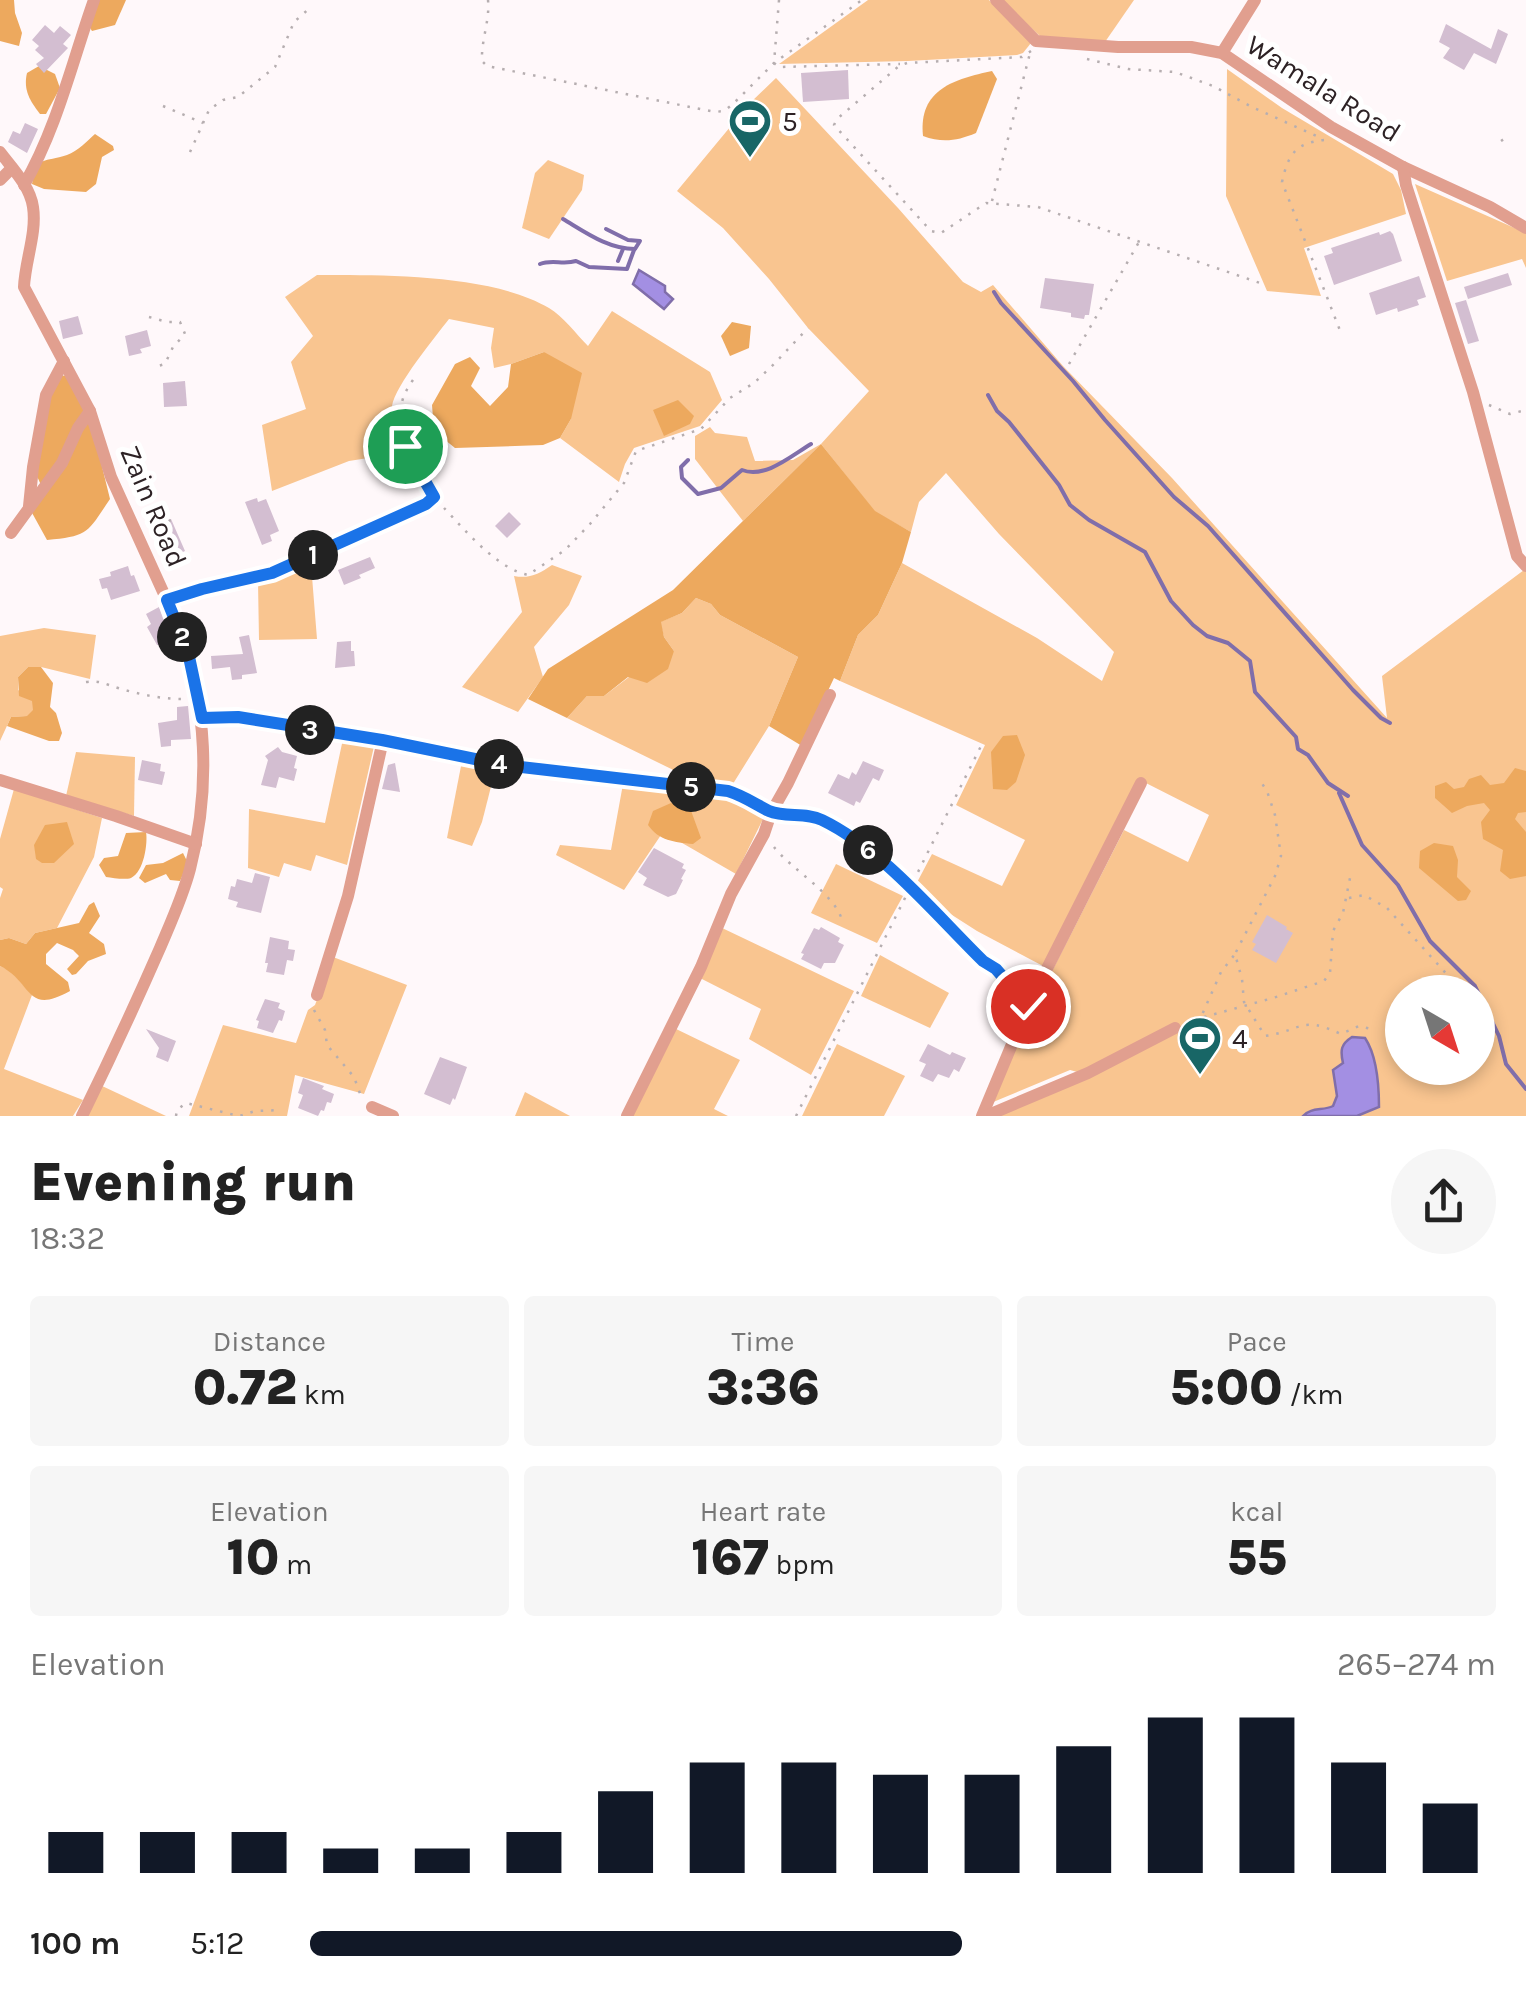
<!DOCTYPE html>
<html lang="en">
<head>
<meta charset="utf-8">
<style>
  :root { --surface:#fff; --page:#f6f6f6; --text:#222; --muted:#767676; --accent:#111827 }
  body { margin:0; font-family:Karla,sans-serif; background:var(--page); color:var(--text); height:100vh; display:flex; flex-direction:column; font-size:38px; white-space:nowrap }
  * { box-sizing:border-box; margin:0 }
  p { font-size:32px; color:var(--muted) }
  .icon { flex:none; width:55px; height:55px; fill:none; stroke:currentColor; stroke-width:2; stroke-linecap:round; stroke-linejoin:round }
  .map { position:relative; height:1116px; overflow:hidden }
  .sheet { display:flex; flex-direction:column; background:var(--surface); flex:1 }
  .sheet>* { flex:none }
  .needle { width:65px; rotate:141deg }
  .tools { position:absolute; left:1385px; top:975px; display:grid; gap:20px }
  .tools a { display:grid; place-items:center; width:110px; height:110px; border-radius:50%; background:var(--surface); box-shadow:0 5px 15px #0003; font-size:50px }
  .pin { position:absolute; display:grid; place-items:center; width:85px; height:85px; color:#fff; margin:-42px; border:5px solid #fff; border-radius:50%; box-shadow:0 2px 10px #0007 }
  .km { position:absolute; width:50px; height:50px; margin:-25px; border-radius:50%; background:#222; color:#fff; font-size:28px; line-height:50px; text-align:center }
  .round { display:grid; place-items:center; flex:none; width:105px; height:105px; border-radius:52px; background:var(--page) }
  .head { display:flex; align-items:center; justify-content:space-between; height:170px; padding:0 30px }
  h1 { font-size:55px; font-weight:800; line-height:75px }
  .figures { display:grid; grid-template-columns:repeat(3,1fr); gap:15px; height:170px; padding:10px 30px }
  .figures div { display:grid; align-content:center; border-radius:10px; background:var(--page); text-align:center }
  .figures b { font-size:50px; font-weight:800 }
  .figures small { font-size:28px; font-weight:400 }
  .figures p { font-size:28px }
  .chart { height:280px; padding:20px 30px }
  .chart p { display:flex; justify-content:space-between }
  .chart svg { width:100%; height:180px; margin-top:10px; stroke:var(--accent); stroke-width:6 }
  ul { padding:0 30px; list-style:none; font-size:32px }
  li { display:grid; grid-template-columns:160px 120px 1fr; align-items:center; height:75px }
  li i { height:25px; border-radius:12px; background:var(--accent) }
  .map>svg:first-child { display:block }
  .green { fill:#f9c590; fill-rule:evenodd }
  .forest { fill:#eda95e }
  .water { fill:#a38fe3; stroke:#806eaa; stroke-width:2.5 }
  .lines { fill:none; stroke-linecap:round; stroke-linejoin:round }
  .stream { stroke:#806eaa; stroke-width:4 }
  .building { fill:#d3bed1 }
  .path { stroke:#b6aeb0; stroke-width:2.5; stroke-dasharray:2.5 8; stroke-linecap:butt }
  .minor { stroke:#e19f8f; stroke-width:12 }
  .route-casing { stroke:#fff; stroke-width:20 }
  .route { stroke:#1a73e8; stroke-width:12 }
  .labels { text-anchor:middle; stroke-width:10; stroke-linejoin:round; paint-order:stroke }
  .street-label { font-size:28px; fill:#2d2225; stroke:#fff }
  .poi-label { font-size:28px; fill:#2d2225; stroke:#fff; text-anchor:start }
</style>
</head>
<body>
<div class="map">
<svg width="1526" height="1116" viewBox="0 0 1526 1116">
  <rect width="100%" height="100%" fill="#fff8fa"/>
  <g class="green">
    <polygon points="868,0 989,0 1031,43 1023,53 1017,55 908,61 779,64"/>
    <polygon points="1001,0 1134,0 1105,42 1041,37"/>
    <polygon points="1227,69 1282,108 1393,174 1401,190 1406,214 1304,248 1321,296 1267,291 1226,196"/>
    <path d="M776,78L898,208L963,282L981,292L993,285L1063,366L1172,478L1387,718L1382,676L1524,570L1526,571V1116H994L1081,1073L1070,1070L986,1105L1017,1040L1124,830L1188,862L1209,815L1138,779L1043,966L977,931L913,890L932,854L1002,886L1025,840L956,805L985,745L840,681L858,635L878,615L902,563L1037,638L1102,681L1114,652L999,534L946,473L919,502L911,532L875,512L821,444L743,521L695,459V436L710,427L715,433L747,437L755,461L793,460L821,444L869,391L808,328L769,279L723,228L677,191L750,103ZM1402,992H1478V1068H1402Z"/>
    <polygon points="548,160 584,175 582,190 549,239 522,228 535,173"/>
    <polygon points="1415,184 1526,233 1526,268 1522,259 1447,281"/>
    <path d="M317,275C383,275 492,274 549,308C563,316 576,334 588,346L612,311L710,372L722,400L700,426L634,448L625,464L619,482L560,438L571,419L544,352L511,364L494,368L491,348L494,328L449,319C435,337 395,386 392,406C389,420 397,438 400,453L349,461L272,491L262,425L306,409L291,362L313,336L285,297Z"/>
    <polygon points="311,564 317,639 259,640 258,582 289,575"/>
    <path d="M552,565L582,576L569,605L534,647L543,677L518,712L462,687L522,612L514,576C529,579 539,574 552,565Z"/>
    <polygon points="696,598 711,604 720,615 798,657 769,726 731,787 702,784 567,718 587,696 604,696 629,677 674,651 664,637 660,622 682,613"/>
    <polygon points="44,628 96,635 90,679 41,667 28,667 18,677 18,690 33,701 33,711 28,716 11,717 0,741 0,636"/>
    <polygon points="343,739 375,742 347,865 316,855 311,871 284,863 279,877 248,868 249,809 325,823"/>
    <polygon points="76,752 135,757 134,816 66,796"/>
    <polygon points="462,761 496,767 482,822 472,846 447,838"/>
    <polygon points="623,784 717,793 748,800 763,819 736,874 663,832 624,890 556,855 560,845 611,850"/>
    <polygon points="14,789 102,818 94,857 57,928 35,933 26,944 9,938 0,940 0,898 3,889 0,887 0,839"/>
    <polygon points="836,864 903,896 877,943 811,913"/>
    <polygon points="720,927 854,991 811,1075 749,1039 761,1009 696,976"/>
    <polygon points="880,955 949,993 930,1028 861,996"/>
    <polygon points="333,957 407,985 364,1094 295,1075 287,1116 189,1116 223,1025 296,1043 308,1010 315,1005"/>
    <polygon points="0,966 11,971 32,995 4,1069 83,1100 73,1116 0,1116"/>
    <polygon points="672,1027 740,1060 714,1109 728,1116 630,1116"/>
    <polygon points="837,1044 905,1076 884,1116 802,1116"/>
    <polygon points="100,1085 166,1116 86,1116"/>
    <polygon points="525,1092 570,1116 515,1116"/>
  </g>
  <g class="forest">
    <polygon points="0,0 14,0 15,13 22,33 19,46 0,41"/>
    <polygon points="99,0 126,0 115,25 92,31 89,26"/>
    <path d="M39,66L55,74L60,88L46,114H40C30,101 23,90 27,73Z"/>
    <path d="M992,71L997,79L976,133C957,141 942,143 923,136C918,89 955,79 992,71Z"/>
    <path d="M95,134L113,146L114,150L102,157L96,184L86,192L44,189L32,184C38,154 44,163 67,155C78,151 87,141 95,134Z"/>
    <polygon points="732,322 751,326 749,348 730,356 721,336"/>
    <polygon points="544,352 582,373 571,419 560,438 543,445 455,448 434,431 432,405 455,364 470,357 480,368 471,386 490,406 508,387 511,364"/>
    <path d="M71,374L92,426L110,499C87,533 89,536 47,540L31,511L44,492L33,467L45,406L62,376Z"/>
    <polygon points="678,400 694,416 690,424 664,436 653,410"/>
    <polygon points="821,444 875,511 911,532 902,563 878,615 858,635 840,681 834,678 802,746 769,726 798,657 720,615 711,604 696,598 682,613 661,622 664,637 674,651 668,669 647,683 628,677 604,696 587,696 567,718 528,699 548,669 673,590"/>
    <polygon points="28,667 41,667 53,683 50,707 56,713 62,733 59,741 49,741 7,726 11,717 27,716 33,710 32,701 19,696 18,677"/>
    <polygon points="1017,735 1025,755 1016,782 1007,790 993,789 991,752 1003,736"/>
    <polygon points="1515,768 1526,771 1526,812 1518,813 1515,819 1526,832 1526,876 1510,879 1500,871 1503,850 1483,839 1481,822 1490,810 1484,803 1467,806 1452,813 1435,798 1435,786 1446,782 1454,789 1464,787 1469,779 1481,775 1490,785 1504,783"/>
    <path d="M671,803L690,808L701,838L693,844C674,842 659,841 648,825L653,811Z"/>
    <polygon points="67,822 74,844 54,863 42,863 36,859 34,845 45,825"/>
    <path d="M146,832C148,843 144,872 131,878C125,880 113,878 106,877L99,865L104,858L118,856L126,833Z"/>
    <polygon points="1434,843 1453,846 1458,860 1457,877 1471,891 1466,900 1458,901 1419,868 1420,851"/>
    <polygon points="183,853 188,863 180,881 170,880 166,874 145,883 139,878 146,865 163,863"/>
    <path d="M94,902L100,916L89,933L104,944L106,954L88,961L76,974L72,975L67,969L79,956L73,950L57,943L46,954V964L68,982L70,991C25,1016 33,982 0,966V940L9,938L26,944L35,933L79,923L89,905Z"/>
  </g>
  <g class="water">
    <polygon points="639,270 665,286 665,292 673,299 664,309 633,284"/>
    <path d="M1352,1037L1365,1038C1377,1056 1379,1086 1379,1107L1357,1116H1303C1311,1107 1323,1111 1333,1106L1337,1096L1333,1070L1343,1063C1340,1050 1341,1044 1352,1037Z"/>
  </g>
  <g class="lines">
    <g class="stream">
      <path d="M563,219C585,232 608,249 635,249L640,241L628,240L606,229"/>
      <polyline points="618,261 623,249"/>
      <path d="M540,264C552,259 563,265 576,261L589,267L627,269L634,250"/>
      <polyline points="994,292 1001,303 1073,381 1105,420 1174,497 1208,526 1353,690 1381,718 1390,723"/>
      <polyline points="988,395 997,411 1009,422 1059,485 1070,505 1089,520 1145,552 1171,601 1193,625 1207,636 1228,643 1250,661 1255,692 1296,737 1298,749 1308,755 1328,783 1348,796"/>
      <path d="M688,460L681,467L682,478L698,494L721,488L742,470C765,479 791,456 811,444"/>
      <polyline points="1339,793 1362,845 1398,885 1430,941 1475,986 1499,1036 1506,1064 1526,1089"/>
    </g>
  </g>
  <g class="building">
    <polygon points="1446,24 1491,49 1498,29 1508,34 1496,64 1474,53 1464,70 1443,58 1450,48 1439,42"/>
    <polygon points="45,25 54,33 60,26 71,35 63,44 68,48 44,73 36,64 44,58 35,50 39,46 32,40"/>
    <polygon points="848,70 849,99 803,102 801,73"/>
    <polygon points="25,123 38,129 27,153 8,142 13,131 20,134"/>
    <polygon points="1390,231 1393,234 1402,261 1334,285 1324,256 1333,253 1331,248 1379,232 1380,235"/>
    <polygon points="1508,273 1512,285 1468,299 1464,287"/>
    <polygon points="1419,276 1426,297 1417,300 1419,305 1398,312 1397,308 1376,315 1369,293"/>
    <polygon points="1045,278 1094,284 1089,315 1085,315 1084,319 1071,317 1071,313 1040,308"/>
    <polygon points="1466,300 1479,341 1468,344 1455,303"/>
    <polygon points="78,316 83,334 63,339 59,321"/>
    <polygon points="147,330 151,346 140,349 142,353 129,356 125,336"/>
    <polygon points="185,381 187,406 164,407 163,383"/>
    <polygon points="257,498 258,502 266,499 279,531 270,535 272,541 262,545 245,502"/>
    <polygon points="509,512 521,524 507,538 495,526"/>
    <polygon points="171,519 185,551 176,555 162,522"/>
    <polygon points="370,557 375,568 359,575 361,578 344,585 338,570"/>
    <polygon points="128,566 131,576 134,575 140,591 111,600 107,588 102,589 99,579 111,576 110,572"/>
    <polygon points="159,607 166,627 167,645 157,645 147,627 151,624 146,614"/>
    <polygon points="249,635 257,673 242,675 242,679 232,680 230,667 212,669 211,656 243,654 239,637"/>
    <polygon points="351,641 351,651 354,651 355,666 335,668 337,642"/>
    <polygon points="188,706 191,739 171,740 171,746 161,747 158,723 177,720 177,707"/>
    <polygon points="278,747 282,752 297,756 294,768 297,769 294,781 279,777 276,788 261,785 268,760 265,756"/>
    <polygon points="142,760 161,764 160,771 165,772 162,785 138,780"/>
    <polygon points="863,761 884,770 879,781 873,778 860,803 856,801 854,806 828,793 838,774 849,779 852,772 856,775"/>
    <polygon points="395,763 400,792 382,789 388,765"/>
    <polygon points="654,848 684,864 682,868 686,870 681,879 683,880 676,894 668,897 643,885 647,878 638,872"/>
    <polygon points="255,873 270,877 261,913 236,907 238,902 228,899 231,886 235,887 237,879 252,883"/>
    <polygon points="1267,915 1287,927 1286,929 1293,933 1276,963 1252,950 1256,944 1252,942"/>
    <polygon points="821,927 840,938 838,942 844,945 835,963 824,963 821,969 801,959 804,954 801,953 814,928 819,930"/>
    <polygon points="270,937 289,941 288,949 295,950 293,961 287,960 284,975 266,972 268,963 265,963"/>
    <polygon points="265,999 280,1003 278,1008 285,1011 282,1021 279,1020 273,1033 257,1028 259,1021 256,1020"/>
    <polygon points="146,1029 176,1041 168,1062 156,1057 159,1048"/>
    <polygon points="928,1044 950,1055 952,1052 966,1058 959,1072 954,1069 949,1078 938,1074 933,1082 920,1076 926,1064 919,1061"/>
    <polygon points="440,1057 467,1067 455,1100 453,1098 450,1105 424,1094"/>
    <polygon points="303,1078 324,1086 322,1089 334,1094 331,1103 327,1102 324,1111 321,1110 318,1116 298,1108 303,1095 298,1093"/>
  </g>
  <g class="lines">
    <g class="path">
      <path d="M488,0C490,21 481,40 482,61L487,66L715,112L724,111L732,105L774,63L862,0"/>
      <polyline points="779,0 774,63 779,67 900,64"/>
      <polyline points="1031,51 1022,57 907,63 899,66 837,119 834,125 931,231 941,233 986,203 1038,207 1263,284"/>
      <polyline points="1087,59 1128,69 1175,72 1213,86 1252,107 1323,139"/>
      <polyline points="163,106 203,123"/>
      <path d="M1324,140C1295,143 1288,155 1282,182L1341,333"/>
      <polyline points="1501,141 1507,137"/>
      <polyline points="190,152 209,110 223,100 238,97 275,67 294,22 312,6"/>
      <polyline points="992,201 1030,53"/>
      <polyline points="149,317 167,322 180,322 185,334 173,347 165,364 158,366"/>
      <polyline points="1069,364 1139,242"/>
      <path d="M413,380C385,418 408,450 427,485"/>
      <polyline points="1489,405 1510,414 1526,410"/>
      <path d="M444,508C465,530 496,568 528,575L565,550L590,524L624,483L636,451L701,429L730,398L754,383L774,364L808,328"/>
      <polyline points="148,526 176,519"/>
      <path d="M86,682C99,680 105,684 118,688C138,694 161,699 182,699"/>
      <polyline points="788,814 817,817 846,834 885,864 983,961 996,969 1020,997"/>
      <path d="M774,847C792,870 834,893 842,920"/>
      <polyline points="1349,898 1364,895 1387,908 1452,980 1461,992"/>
      <polyline points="1236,952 1275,876 1281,856 1275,815 1267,791 1259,779"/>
      <polyline points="314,1010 325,1030 327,1045 354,1077 362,1099"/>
      <polyline points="1204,1017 1273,998 1324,981 1330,973 1333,931 1343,913 1351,873"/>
      <path d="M1186,1024L1201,1017L1221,972L1235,954L1242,979L1244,1002L1265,1036C1304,1030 1300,1015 1341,1034L1359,1026L1371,1029"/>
      <polyline points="176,1116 177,1110 186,1103 239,1116 255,1111 281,1110"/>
      <polyline points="796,1116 981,746"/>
    </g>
    <g class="minor">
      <polyline points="996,0 1036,41 1118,47 1191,47 1222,53 1331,127 1403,167 1490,207 1526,228"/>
      <polyline points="1222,53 1255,0"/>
      <path d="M0,152C12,168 30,186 33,207C37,233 25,261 24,287L90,411L111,477L179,627C207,705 211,788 190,869C183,896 171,922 160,948C135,1005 109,1061 82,1116"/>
      <polyline points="1403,167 1406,185 1473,392 1517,556 1526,566"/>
      <polyline points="0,180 12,168"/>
      <path d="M24,185C57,128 72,62 94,0"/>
      <polyline points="29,506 33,467 46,395 64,361"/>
      <polyline points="11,533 62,463 78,428 90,411"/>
      <polyline points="167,601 202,589 271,573 419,508 434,497"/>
      <polyline points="202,718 249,718 383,740 504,765 728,791 753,801 771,813"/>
      <polyline points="0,780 116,816 196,844"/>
      <polyline points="317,995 348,896 383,740"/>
      <polyline points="372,1107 393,1116"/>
      <polyline points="627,1116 701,967 731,894 764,834 771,813 788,783 830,695"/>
      <polyline points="982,1116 1028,1006 1141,783"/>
      <polyline points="986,1116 1088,1073 1175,1028"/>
    </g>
  </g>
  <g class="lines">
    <g class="route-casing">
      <path id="route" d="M405,446L434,497L426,504L272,573L202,589L167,600L188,652L202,718L238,717L382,740L504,765L728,791C744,796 755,804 769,811C785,818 806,812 822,820C882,849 935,914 983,961L996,969L1028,1006"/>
    </g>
    <use href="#route" class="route"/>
  </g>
  <defs>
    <g id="stadium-pin" transform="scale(2.25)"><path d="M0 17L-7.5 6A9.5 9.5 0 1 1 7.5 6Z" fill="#186666" stroke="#fff"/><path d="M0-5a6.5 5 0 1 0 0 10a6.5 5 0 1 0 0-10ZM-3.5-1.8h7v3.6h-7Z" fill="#fff"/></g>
  </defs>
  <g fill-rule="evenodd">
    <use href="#stadium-pin" x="750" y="121"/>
    <use href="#stadium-pin" x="1200" y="1038"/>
  </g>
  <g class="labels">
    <g class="street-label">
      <text transform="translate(1324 88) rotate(32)" y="10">Wamala Road</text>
      <text transform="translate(154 506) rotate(67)" y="10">Zain Road</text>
    </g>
    <g class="poi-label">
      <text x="782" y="131">5</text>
      <text x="1232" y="1048">4</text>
    </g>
  </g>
</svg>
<div class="tools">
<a><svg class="needle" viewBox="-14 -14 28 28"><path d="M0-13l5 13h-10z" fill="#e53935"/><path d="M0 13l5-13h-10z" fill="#767676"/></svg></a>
</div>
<div class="pin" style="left:405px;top:446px;background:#1e9e55"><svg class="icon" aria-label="arrive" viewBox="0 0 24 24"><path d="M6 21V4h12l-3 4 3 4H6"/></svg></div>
<div class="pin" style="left:1028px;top:1006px;background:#d93025"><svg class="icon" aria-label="check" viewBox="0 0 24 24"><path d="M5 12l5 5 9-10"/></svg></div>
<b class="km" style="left:313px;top:555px">1</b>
<b class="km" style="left:182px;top:637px">2</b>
<b class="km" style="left:310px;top:730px">3</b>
<b class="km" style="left:499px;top:764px">4</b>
<b class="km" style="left:691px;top:787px">5</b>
<b class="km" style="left:868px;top:850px">6</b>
</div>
<section class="sheet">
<div class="head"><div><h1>Evening run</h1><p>18:32</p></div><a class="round"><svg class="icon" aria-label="share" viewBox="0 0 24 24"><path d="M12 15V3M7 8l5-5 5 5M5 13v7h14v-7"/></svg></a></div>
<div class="figures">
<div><p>Distance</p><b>0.72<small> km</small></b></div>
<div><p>Time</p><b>3:36</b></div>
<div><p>Pace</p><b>5:00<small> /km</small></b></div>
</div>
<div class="figures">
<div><p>Elevation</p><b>10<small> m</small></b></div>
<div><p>Heart rate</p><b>167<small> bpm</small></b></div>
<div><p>kcal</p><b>55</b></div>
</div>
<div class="chart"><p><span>Elevation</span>265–274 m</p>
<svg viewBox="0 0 160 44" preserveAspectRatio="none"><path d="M5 44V34M15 44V34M25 44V34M35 44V38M45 44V38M55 44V34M65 44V24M75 44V17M85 44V17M95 44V20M105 44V20M115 44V13M125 44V6M135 44V6M145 44V17M155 44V27"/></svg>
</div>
<ul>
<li><b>100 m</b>5:12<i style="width:55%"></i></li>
</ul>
</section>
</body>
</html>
